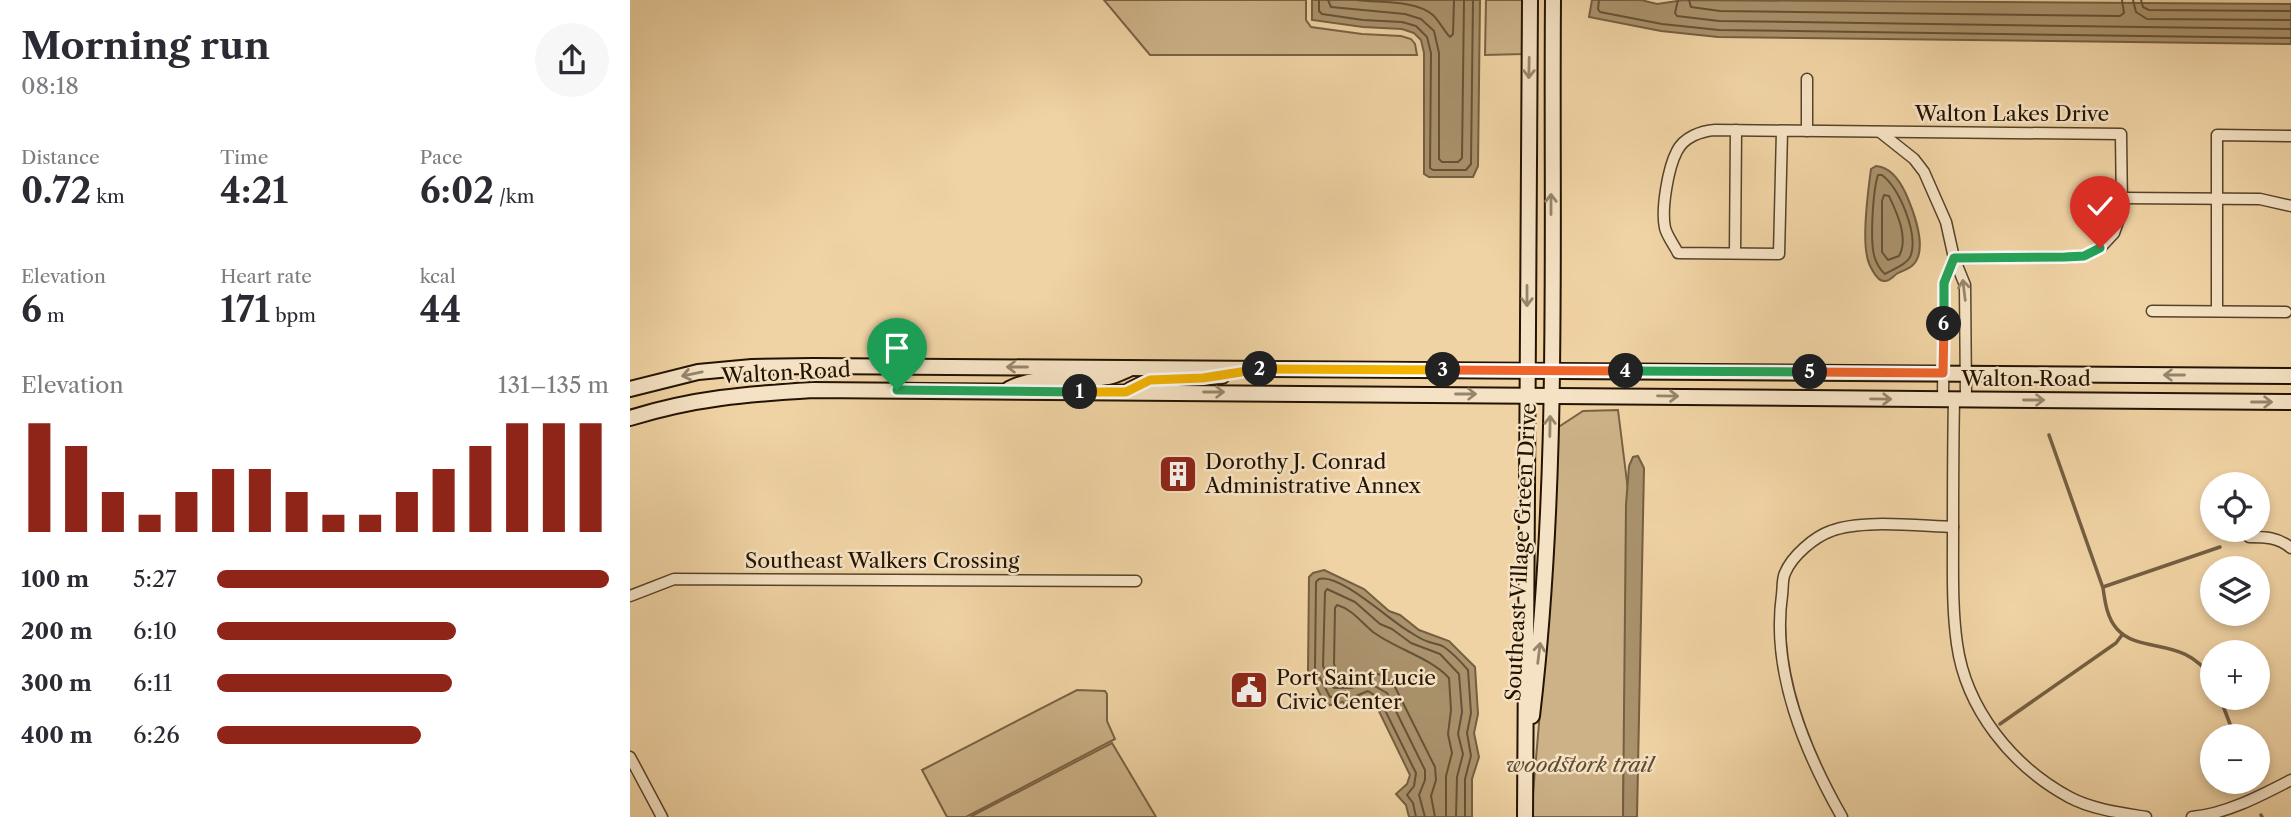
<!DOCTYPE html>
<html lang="en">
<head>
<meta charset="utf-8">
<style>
  :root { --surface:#fff; --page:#f7f7f7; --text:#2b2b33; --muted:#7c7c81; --accent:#8f2418 }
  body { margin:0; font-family:"Libre Caslon Text",serif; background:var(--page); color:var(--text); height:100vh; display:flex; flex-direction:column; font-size:26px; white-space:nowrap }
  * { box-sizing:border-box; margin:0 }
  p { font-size:23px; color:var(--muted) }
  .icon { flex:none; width:38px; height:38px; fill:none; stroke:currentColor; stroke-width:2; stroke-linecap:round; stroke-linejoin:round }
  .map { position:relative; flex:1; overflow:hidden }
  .panel { display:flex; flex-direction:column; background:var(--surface); width:630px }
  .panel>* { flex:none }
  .controls { position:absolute; left:1570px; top:472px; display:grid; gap:14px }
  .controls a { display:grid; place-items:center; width:70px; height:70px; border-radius:50%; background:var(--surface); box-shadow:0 4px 10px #0003; font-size:35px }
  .pin { position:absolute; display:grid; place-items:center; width:60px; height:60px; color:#fff; margin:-72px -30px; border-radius:50% 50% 50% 0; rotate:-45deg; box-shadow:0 0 7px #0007 }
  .pin .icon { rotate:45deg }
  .km { position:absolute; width:35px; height:35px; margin:-18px; border-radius:50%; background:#222; color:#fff; font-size:19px; line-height:35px; text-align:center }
  .round { display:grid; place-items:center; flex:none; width:74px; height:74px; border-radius:37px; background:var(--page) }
  .summary { display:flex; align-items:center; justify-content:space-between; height:119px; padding:0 21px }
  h1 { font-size:38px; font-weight:800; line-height:52px }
  .metrics { display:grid; grid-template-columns:repeat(3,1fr); gap:10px; height:119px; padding:7px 21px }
  .metrics div { display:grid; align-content:center }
  .metrics b { font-size:35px; font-weight:800 }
  .metrics small { font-size:19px; font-weight:400 }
  .metrics p { font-size:19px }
  .chart { height:196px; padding:14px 21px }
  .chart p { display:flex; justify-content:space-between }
  .chart svg { width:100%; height:126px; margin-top:7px; stroke:var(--accent); stroke-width:6 }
  ul { padding:0 21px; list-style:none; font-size:23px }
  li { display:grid; grid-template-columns:112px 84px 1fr; align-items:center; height:52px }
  li i { height:18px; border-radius:9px; background:var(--accent) }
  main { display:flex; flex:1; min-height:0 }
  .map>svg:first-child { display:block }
  .green { fill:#cdb288; stroke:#786244; stroke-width:2 }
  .water { fill:#aa926c; stroke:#745f41; stroke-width:2 }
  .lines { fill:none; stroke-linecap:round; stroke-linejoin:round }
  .shore { stroke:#665236; stroke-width:2 }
  .stream { stroke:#745f41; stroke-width:3.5 }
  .street-casing { stroke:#564329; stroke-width:13 }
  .secondary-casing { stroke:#231300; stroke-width:18 }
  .street { stroke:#f5e2c4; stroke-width:10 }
  .secondary { stroke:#f5e2c4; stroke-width:14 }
  .oneway { stroke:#96856c }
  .split-1-casing { stroke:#fff; stroke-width:14 }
  .split-2-casing { stroke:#fff; stroke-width:14 }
  .split-3-casing { stroke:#fff; stroke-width:14 }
  .split-4-casing { stroke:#fff; stroke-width:14 }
  .split-5-casing { stroke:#fff; stroke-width:14 }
  .split-6-casing { stroke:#fff; stroke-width:14 }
  .split-7-casing { stroke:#fff; stroke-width:14 }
  .split-1 { stroke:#22a559; stroke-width:9 }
  .split-2 { stroke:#f5b400; stroke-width:9 }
  .split-3 { stroke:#f5b400; stroke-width:9 }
  .split-4 { stroke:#f0652b; stroke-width:9 }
  .split-5 { stroke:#22a559; stroke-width:9 }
  .split-6 { stroke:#f0652b; stroke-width:9 }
  .split-7 { stroke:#22a559; stroke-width:9 }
  .labels { text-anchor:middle; stroke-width:5; stroke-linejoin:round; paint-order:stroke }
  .street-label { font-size:21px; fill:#231300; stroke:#f5e2c4 }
  .poi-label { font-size:21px; fill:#231300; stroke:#f5e2c4; text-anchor:start }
  .park-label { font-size:21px; font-style:italic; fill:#5e4b30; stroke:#f5e2c4 }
</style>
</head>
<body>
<main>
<section class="panel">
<div class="summary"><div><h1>Morning run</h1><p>08:18</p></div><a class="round"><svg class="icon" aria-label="share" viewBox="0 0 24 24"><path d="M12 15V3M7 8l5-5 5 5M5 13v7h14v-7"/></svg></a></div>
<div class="metrics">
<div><p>Distance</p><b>0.72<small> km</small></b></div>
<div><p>Time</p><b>4:21</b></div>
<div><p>Pace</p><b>6:02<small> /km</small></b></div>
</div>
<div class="metrics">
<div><p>Elevation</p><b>6<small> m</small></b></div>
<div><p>Heart rate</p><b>171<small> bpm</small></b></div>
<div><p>kcal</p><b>44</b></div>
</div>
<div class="chart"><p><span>Elevation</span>131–135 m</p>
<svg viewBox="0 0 160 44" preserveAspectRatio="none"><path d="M5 44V6M15 44V14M25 44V30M35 44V38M45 44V30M55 44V22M65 44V22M75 44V30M85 44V38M95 44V38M105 44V30M115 44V22M125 44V14M135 44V6M145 44V6M155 44V6"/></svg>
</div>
<ul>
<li><b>100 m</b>5:27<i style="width:100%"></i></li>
<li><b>200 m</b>6:10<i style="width:61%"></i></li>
<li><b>300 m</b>6:11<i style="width:60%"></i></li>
<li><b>400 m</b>6:26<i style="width:52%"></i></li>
</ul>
</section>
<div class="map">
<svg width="1661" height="817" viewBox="0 0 1661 817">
  <rect width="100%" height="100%" fill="#f0d3a4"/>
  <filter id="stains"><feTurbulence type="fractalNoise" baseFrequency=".00286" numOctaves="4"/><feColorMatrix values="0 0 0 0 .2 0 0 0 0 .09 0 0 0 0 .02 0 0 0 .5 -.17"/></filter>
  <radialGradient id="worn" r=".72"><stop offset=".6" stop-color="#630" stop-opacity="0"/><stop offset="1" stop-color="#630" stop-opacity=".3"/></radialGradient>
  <g class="green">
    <polygon points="474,0 676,0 676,20 681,27 732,34 771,36 781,39 785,44 787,55 520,55"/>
    <polygon points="856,0 893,0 893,54 855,55"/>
    <polygon points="988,410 998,490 993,817 901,817 924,548 927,428 953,411"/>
    <polygon points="447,690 475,691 477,694 477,721 485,739 336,817 317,817 292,770"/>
    <polygon points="482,743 526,817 340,817"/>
  </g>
  <g class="water">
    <polygon points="682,0 850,0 848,166 843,177 799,177 794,174 794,53 791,40 784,33 772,29 733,27 682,20"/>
    <polygon points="962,0 1011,0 1027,4 1054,0 1661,4 1661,44 1088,37 1031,31 959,17"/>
    <path d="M1246,166C1261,167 1270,181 1276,194C1283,210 1294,240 1288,257C1284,268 1276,269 1268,273C1263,276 1260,282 1254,281C1246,281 1238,263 1237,256C1232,234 1238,191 1241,169Z"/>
    <polygon points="1008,456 1014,468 1007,817 993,817 996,505 999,466 1003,457"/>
    <polygon points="694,570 734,589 759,611 770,615 789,630 819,641 845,667 848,714 844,733 849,757 842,779 842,817 779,817 776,805 766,794 777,784 780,775 744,701 738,698 717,708 713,702 696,706 678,670 679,577 683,573"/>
  </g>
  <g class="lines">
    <g class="shore">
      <polyline points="689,0 689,11 692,14 733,20 772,22 786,26 797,37 801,53 800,168 803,170 836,170 841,164 843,0"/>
      <polyline points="698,0 701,7 775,14 791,19 804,31 809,53 809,159 812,162 828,162 832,158 834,0"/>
      <path d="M727,0C751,3 785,0 803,15C810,22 814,31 820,37L823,34L824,0"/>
      <polyline points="969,0 968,9 970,12 1032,24 1089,30 1661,38"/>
      <polyline points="1048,0 1045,13 1047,16 1089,21 1661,29"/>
      <polyline points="1059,0 1061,7 1090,11 1490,16 1494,13 1492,0"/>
      <polyline points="1503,0 1506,12 1517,19 1661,20"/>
      <polyline points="1511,0 1513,7 1519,10 1661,11"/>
      <path d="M1248,175H1252C1269,188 1288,232 1281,255C1277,265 1263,269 1255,274C1250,270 1245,261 1244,255C1240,239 1243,190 1248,175Z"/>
      <path d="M1254,195L1259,196C1267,213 1279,238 1269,256L1258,260L1252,252V201Z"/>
      <path d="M786,817L783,803L777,795L784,786L786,773L749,698L738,691L721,698L713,695L700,697L685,668L686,582L689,579C710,573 760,621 780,632C786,636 792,640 799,642C804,644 810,644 814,647C823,653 831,662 838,670L841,713L837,733L841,756L835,779V817"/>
      <polyline points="795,817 789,795 795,780 795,770 757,693 739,683 721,688 704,688 693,666 695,592 697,589 725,602 750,624 762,629 781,643 810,654 829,674 832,712 828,734 833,754 827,777 826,817"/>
      <path d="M805,817L801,796L806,780L805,767L765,687C742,659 729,683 708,674L704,664L705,608L707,605C722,609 731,622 743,632C766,649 801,658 819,678L821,710L818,734L822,753L816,776V817"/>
    </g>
    <g class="stream">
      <path d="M1419,435L1473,588C1475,602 1477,618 1487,629C1510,655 1555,635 1582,679"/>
      <polyline points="1473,587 1590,547"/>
      <polyline points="1590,698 1605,737"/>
      <polyline points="1370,724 1486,643 1492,635"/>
      <polyline points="1631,815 1632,817"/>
    </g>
    <g class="street-casing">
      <g id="street">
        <polyline points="1177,79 1177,131"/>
        <path d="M1152,131L1149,254L1048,253C1044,245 1037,236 1035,228C1031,209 1038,168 1047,151C1054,137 1071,131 1085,130L1491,134L1492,211L1484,233L1470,248L1454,256L1435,257L1324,258"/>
        <polyline points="1250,132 1284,159 1294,172 1316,222 1324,258 1335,285 1336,400"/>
        <polyline points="1492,198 1630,199 1661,206"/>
        <polyline points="1105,253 1106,130"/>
        <polyline points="1522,311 1656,312"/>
        <polyline points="1587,311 1587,135 1661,136"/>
        <polyline points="1313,400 1314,283 1324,258"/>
        <path d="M1324,400C1323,446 1323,492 1323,538C1323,573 1322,609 1327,644C1336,709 1382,766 1439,797C1461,809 1491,813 1516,817"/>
        <path d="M1619,537C1635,537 1648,537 1661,548"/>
        <polyline points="0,596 44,579 506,581"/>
        <polyline points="0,757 32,817"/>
        <path d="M1212,817C1175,752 1141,672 1152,595C1153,588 1152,579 1155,573C1162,556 1184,537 1201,531C1231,519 1289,526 1323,527"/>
        <path d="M1562,817C1596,814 1630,796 1661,780"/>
      </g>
    </g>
    <g class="secondary-casing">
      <g id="secondary">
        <polyline points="0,389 68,372 122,367 183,366 1661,376"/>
        <path d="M379,389C411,372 445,384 478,377C485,376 492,372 499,369"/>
        <polyline points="500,390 520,380 592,376"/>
        <path d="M0,418C64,398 117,394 183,390L1661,402"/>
        <path d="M902,716C930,479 921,238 923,0"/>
        <polyline points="895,817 900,0"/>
      </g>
    </g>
    <use href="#street" class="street"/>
    <use href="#secondary" class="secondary"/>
  </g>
  <defs><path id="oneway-shaft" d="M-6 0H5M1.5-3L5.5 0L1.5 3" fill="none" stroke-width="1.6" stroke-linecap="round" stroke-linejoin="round" transform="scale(1.75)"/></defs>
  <g class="oneway">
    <use href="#oneway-shaft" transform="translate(899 68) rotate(91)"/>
    <use href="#oneway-shaft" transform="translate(921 204) rotate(-90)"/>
    <use href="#oneway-shaft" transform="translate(1334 290) rotate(-97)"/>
    <use href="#oneway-shaft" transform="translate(897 296) rotate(90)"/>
    <use href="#oneway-shaft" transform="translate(387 367) rotate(-180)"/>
    <use href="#oneway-shaft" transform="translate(62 374) rotate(168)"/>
    <use href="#oneway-shaft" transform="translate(1544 375) rotate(-180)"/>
    <use href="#oneway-shaft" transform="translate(584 392)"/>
    <use href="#oneway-shaft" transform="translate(836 394)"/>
    <use href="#oneway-shaft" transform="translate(1038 396) rotate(1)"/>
    <use href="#oneway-shaft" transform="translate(1251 399) rotate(1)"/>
    <use href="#oneway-shaft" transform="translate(1404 400)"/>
    <use href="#oneway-shaft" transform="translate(1632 402)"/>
    <use href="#oneway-shaft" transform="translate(920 426) rotate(-89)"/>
    <use href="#oneway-shaft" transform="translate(909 653) rotate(-83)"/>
  </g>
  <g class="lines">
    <g class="split-1-casing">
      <polyline id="split-1" points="267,390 450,392"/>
    </g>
    <g class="split-2-casing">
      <polyline id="split-2" points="450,392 496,392 520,380 573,378 630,369"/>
    </g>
    <g class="split-3-casing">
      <polyline id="split-3" points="630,369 813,370"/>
    </g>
    <g class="split-4-casing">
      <polyline id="split-4" points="813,370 996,371"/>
    </g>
    <g class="split-5-casing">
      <polyline id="split-5" points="996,371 1180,372"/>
    </g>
    <g class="split-6-casing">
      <polyline id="split-6" points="1180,372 1313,373 1314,324"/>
    </g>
    <g class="split-7-casing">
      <polyline id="split-7" points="1314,324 1314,283 1324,258 1435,257 1454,256 1470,248"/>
    </g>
    <use href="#split-1" class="split-1"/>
    <use href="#split-2" class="split-2"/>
    <use href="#split-3" class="split-3"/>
    <use href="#split-4" class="split-4"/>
    <use href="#split-5" class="split-5"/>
    <use href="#split-6" class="split-6"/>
    <use href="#split-7" class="split-7"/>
  </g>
  <defs>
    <g id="building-square" transform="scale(2.0125)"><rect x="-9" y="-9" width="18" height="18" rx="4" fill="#8f2418" stroke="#f5e2c4"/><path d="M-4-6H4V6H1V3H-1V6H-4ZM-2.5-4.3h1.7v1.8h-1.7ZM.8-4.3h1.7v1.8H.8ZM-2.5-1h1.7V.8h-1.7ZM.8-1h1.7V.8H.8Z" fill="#fff"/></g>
    <g id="civic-square" transform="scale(2.0125)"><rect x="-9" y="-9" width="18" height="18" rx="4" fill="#8f2418" stroke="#f5e2c4"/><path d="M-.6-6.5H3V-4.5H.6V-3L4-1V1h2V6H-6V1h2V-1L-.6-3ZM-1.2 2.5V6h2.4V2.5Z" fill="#fff"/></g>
  </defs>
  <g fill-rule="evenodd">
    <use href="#building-square" x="548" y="474"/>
    <use href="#civic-square" x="619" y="690"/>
  </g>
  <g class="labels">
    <g class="street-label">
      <text x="1382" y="121">Walton Lakes Drive</text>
      <text transform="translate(156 373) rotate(-3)" y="7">Walton Road</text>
      <text x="1396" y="386">Walton Road</text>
      <text transform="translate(891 552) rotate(-87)" y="7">Southeast Village Green Drive</text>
      <text x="252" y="568">Southeast Walkers Crossing</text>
    </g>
    <g class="poi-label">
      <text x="575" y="469">Dorothy J. Conrad<tspan x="575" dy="24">Administrative Annex</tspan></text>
      <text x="646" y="685">Port Saint Lucie<tspan x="646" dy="24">Civic Center</tspan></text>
    </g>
    <g class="park-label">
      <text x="950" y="772">woodstork trail</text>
    </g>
  </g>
  <rect width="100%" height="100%" filter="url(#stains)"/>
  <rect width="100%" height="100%" fill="url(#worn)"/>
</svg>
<div class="controls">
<a><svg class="icon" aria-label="locate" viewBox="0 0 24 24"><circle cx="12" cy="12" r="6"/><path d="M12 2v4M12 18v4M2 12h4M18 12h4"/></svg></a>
<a><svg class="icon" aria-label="layers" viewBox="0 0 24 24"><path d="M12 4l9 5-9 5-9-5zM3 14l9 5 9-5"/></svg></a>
<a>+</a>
<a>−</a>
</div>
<div class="pin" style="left:267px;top:390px;background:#1e9e55"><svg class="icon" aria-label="arrive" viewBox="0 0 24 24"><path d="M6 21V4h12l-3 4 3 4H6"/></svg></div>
<div class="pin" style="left:1470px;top:248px;background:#d93025"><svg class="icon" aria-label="check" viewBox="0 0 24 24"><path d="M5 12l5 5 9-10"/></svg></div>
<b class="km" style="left:450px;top:392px">1</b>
<b class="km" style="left:630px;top:369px">2</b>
<b class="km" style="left:813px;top:370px">3</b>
<b class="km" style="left:996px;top:371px">4</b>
<b class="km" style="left:1180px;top:372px">5</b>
<b class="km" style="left:1314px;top:324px">6</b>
</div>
</main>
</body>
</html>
